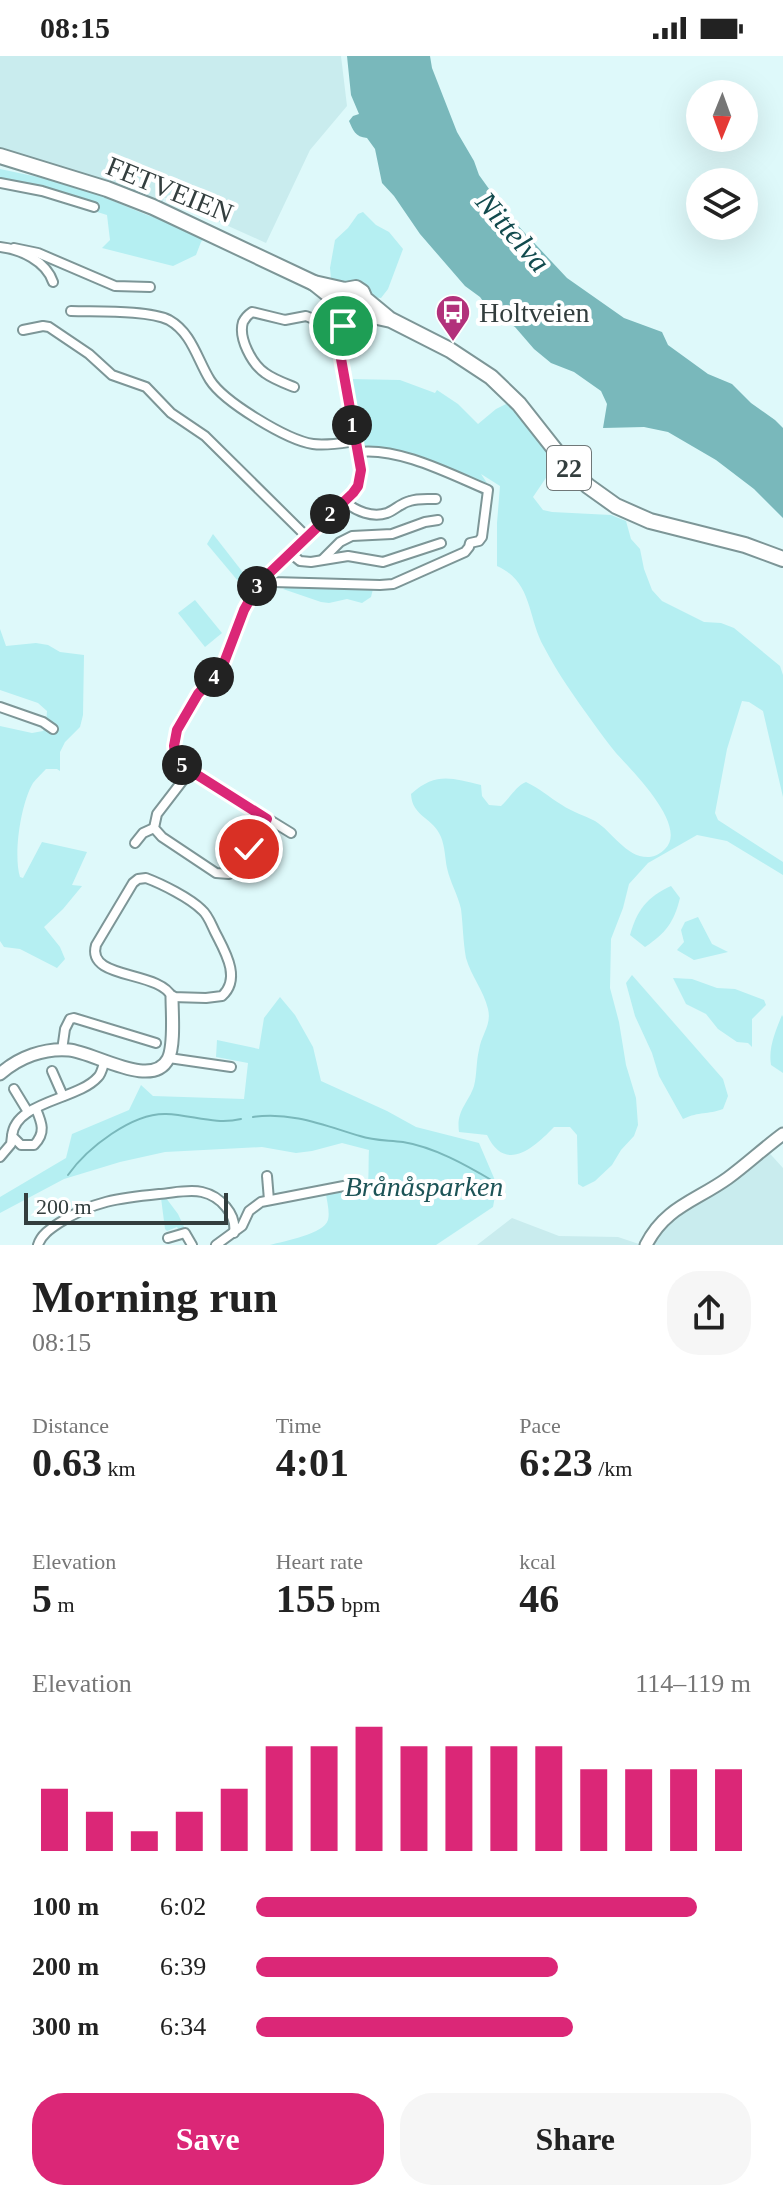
<!DOCTYPE html>
<html lang="en">
<head>
<meta charset="utf-8">
<style>
  :root { --surface:#fff; --page:#f6f6f6; --text:#222; --muted:#767676; --accent:#db2777 }
  body { margin:0; font-family:"Times New Roman",serif; background:var(--page); color:var(--text); height:100vh; display:flex; flex-direction:column; font-size:30px; white-space:nowrap }
  * { box-sizing:border-box; margin:0 }
  p { font-size:26px; color:var(--muted) }
  .icon { flex:none; width:44px; height:44px; fill:none; stroke:currentColor; stroke-width:2; stroke-linecap:round; stroke-linejoin:round }
  .map { position:relative; height:1189px; overflow:hidden }
  .sheet { display:flex; flex-direction:column; background:var(--surface); flex:1 }
  .sheet>* { flex:none }
  .needle { width:52px; rotate:181deg }
  .tools { position:absolute; left:686px; top:24px; display:grid; gap:16px }
  .tools a { display:grid; place-items:center; width:72px; height:72px; border-radius:50%; background:var(--surface); box-shadow:0 8px 32px #0002; font-size:40px }
  .scale { position:absolute; left:24px; bottom:20px; width:204px; box-sizing:border-box; padding-left:8px; border:4px solid #333e3e; border-top:0; font-size:22px; line-height:28px; white-space:nowrap; color:#333e3e; -webkit-text-stroke:6px #fff; paint-order:stroke }
  .pin { position:absolute; display:grid; place-items:center; width:68px; height:68px; color:#fff; margin:-34px; border:4px solid #fff; border-radius:50%; box-shadow:0 2px 8px #0007 }
  .km { position:absolute; width:40px; height:40px; margin:-20px; border-radius:50%; background:#222; color:#fff; font-size:22px; line-height:40px; text-align:center }
  .round { display:grid; place-items:center; flex:none; width:84px; height:84px; border-radius:32px; background:var(--page) }
  .headline { display:flex; align-items:center; justify-content:space-between; height:136px; padding:0 32px }
  h1 { font-size:44px; font-weight:600; line-height:60px }
  .stats { display:grid; grid-template-columns:repeat(3,1fr); gap:12px; height:136px; padding:8px 32px }
  .stats div { display:grid; align-content:center }
  .stats b { font-size:40px; font-weight:600 }
  .stats small { font-size:22px; font-weight:400 }
  .stats p { font-size:22px }
  .chart { height:224px; padding:16px 32px }
  .chart p { display:flex; justify-content:space-between }
  .chart svg { width:100%; height:144px; margin-top:8px; stroke:var(--accent); stroke-width:6 }
  .cta { display:flex; gap:16px; margin-top:auto; padding:16px 32px }
  .cta a { flex:1; height:92px; border-radius:32px; background:var(--accent); color:#fff; font-size:32px; font-weight:600; line-height:92px; text-align:center }
  .cta a+a { background:var(--page); color:var(--text) }
  ul { padding:0 32px; list-style:none; font-size:26px }
  li { display:grid; grid-template-columns:128px 96px 1fr; align-items:center; height:60px }
  li i { height:20px; border-radius:10px; background:var(--accent) }
  .status { display:flex; justify-content:space-between; align-items:center; height:56px; padding:0 40px; background:var(--surface); direction:ltr }
  .status svg { height:22px; fill:currentColor }
  .map>svg:first-child { display:block }
  .built { fill:#c9ecee }
  .green { fill:#b5eff2 }
  .water { fill:#79b8bb }
  .lines { fill:none; stroke-linecap:round; stroke-linejoin:round }
  .stream { stroke:#79b8bb; stroke-width:2 }
  .street-casing { stroke:#7d9697; stroke-width:12 }
  .secondary-casing { stroke:#7d9697; stroke-width:15 }
  .highway-casing { stroke:#7d9697; stroke-width:18 }
  .street { stroke:#fff; stroke-width:8 }
  .secondary { stroke:#fff; stroke-width:11 }
  .highway { stroke:#fff; stroke-width:14 }
  .route-casing { stroke:#fff; stroke-width:16 }
  .route { stroke:#db2777; stroke-width:10 }
  .labels { text-anchor:middle; stroke-width:8; stroke-linejoin:round; paint-order:stroke }
  .shield { fill:#fff; stroke:#707878; stroke-width:2 }
  .shield-label { font-size:26px; font-weight:bold; fill:#333e3e }
  .street-label { font-size:28px; fill:#333e3e; stroke:#fff }
  .poi-label { font-size:28px; fill:#333e3e; stroke:#fff; text-anchor:start }
  .park-label { font-size:28px; font-style:italic; fill:#1d5457; stroke:#fff }
  .water-label { font-size:30px; font-style:italic; fill:#114a4d; stroke:#fff }
</style>
</head>
<body>
<div class="status"><b>08:15</b><svg viewBox="0 0 49 12"><path d="M0 12V9h3v3zM5 12V6h3v6zM10 12V3h3v9zM15 12V0h3v12zM26 1h20v11H26zM47 4h2v5h-2z"/></svg></div>
<div class="map">
<svg width="783" height="1189" viewBox="0 0 783 1189">
  <rect width="100%" height="100%" fill="#def9fa"/>
  <g class="built">
    <polygon points="0,0 341,0 347,50 310,94 266,187 166,142 164,142 161,152 0,97"/>
    <polygon points="763,1090 783,1112 783,1189 645,1189 656,1170"/>
    <polygon points="512,1162 559,1180 618,1181 642,1189 477,1189"/>
  </g>
  <g class="green">
    <polygon points="0,113 52,124 94,137 147,159 174,167 205,181 201,186 196,199 173,210 102,192 110,184 107,159 15,131 0,131"/>
    <polygon points="363,156 376,169 389,176 403,193 388,233 381,242 370,241 331,223 330,212 335,184 348,172 358,158"/>
    <path d="M350,323L400,324L435,337L437,334L458,348L478,368L496,353L510,346L556,407L533,441L543,454L552,456L611,459L626,465L631,483L640,493L644,513L652,534L662,545L704,566L721,567L734,572L780,610L783,619V741L763,655L749,646L742,645L727,693L715,757L718,764L783,806V819L727,785L697,779L648,807L629,828L623,852L611,883L610,932L619,966L626,1009L636,1042L638,1069L634,1080L621,1094L612,1109L595,1125L583,1131L578,1128L577,1079L570,1071H554C533,1093 505,1117 487,1079L459,1076C456,1054 468,1048 474,1030C477,1018 476,1006 479,994C481,979 492,969 488,953C484,935 471,920 466,902C463,885 463,869 461,853C458,839 450,826 447,812C445,802 445,791 441,781C434,762 412,761 411,738C436,716 451,722 481,729L482,740L489,749L501,750C510,742 516,730 526,726C539,732 549,741 562,749C572,756 584,759 595,765C613,776 626,802 649,801C655,801 661,797 665,793C689,770 631,714 616,697C608,687 601,678 594,668C576,643 558,618 544,591C527,561 533,526 497,510V467L500,430L481,418L487,427L393,394L363,392Z"/>
    <polygon points="213,478 248,523 244,526 238,525 207,488"/>
    <polygon points="288,531 373,533 371,541 362,547 347,543 329,547 321,546 283,533"/>
    <polygon points="195,544 222,577 205,591 178,557"/>
    <path d="M0,573L6,590L36,587L48,589L60,596L84,599L83,659L80,671L65,686L60,696V715L57,713H46C42,717 37,722 33,727C21,747 13,798 20,821L23,822L42,786L87,796L72,829L82,830L63,853L44,871L60,891L65,903L57,912L20,893L4,891L0,885V670L32,677L43,675L46,669L47,655L38,647L0,634Z"/>
    <path d="M671,830L680,842C674,866 666,877 645,891L630,879C637,854 647,841 671,830Z"/>
    <polygon points="698,861 712,888 728,896 694,904 677,894 684,886 681,874 685,866"/>
    <path d="M632,919L723,1023L728,1040L723,1053C707,1059 700,1055 683,1063L659,1020L652,997L635,960L626,927Z"/>
    <polygon points="673,922 692,923 717,932 735,933 764,944 766,949 752,963 752,991 748,987 737,986 718,973 706,958 686,948"/>
    <path d="M280,941L295,959L313,991L321,1025L387,1055L416,1071L479,1087L497,1129L493,1151L436,1189H270C284,1185 324,1178 328,1164C330,1156 327,1146 326,1138L343,1135L353,1144L365,1141C370,1130 368,1108 369,1094L342,1087L312,1095L296,1097L262,1091L165,1096L120,1106L64,1123L0,1157V1141L66,1102L72,1078L129,1054L141,1029L153,1040L244,1043L248,1007L216,1001L217,984L259,993L264,962Z"/>
    <path d="M782,959L783,961V1017L771,1009C768,992 776,974 782,959Z"/>
    <polygon points="161,1142 166,1142 178,1158 185,1173 179,1175 177,1171 167,1175 165,1173"/>
  </g>
  <path class="water" d="M347,0H430L432,12L457,76L474,105L479,119L507,158L567,222L624,262L662,276L668,289L708,318L732,328L751,347L775,364L783,372V462L754,433L716,404L668,376L644,371L603,372L607,348L601,335L574,316L551,307L534,293L515,271L491,256L480,241L465,230L420,178L394,140L382,127L375,93L367,82C355,81 353,74 349,65L353,60L359,58L351,39Z"/>
  <g class="lines">
    <g class="stream">
      <path d="M253,1061C290,1055 326,1070 360,1080C374,1085 389,1084 403,1086C434,1091 466,1109 493,1125"/>
      <path d="M68,1119C87,1092 132,1057 166,1058C193,1059 214,1069 241,1063"/>
    </g>
    <g class="street-casing">
      <g id="street">
        <polyline points="0,127 42,135 94,151"/>
        <path d="M0,191C20,193 46,205 53,226"/>
        <polyline points="14,192 38,197 115,230 150,231"/>
        <path d="M71,255C96,256 148,254 169,264C192,277 197,303 210,324C224,346 287,384 313,388C327,390 342,387 356,385"/>
        <polyline points="23,274 43,270 49,271 89,298 112,319 146,331 171,357 205,380 306,480"/>
        <path d="M294,331C284,327 273,323 265,317C252,308 238,282 243,266C245,262 249,258 252,256L285,264L306,260L328,269L338,275"/>
        <path d="M345,446C356,455 372,462 387,457C395,454 401,447 410,445C418,442 427,443 436,443"/>
        <polyline points="289,496 300,505 311,506 348,500 383,506 441,487"/>
        <polyline points="323,503 340,486 352,480 392,478 425,466 438,464"/>
        <path d="M263,523L273,526L380,529L393,528L465,496L469,491L470,487L479,485L482,481L488,434C450,418 399,391 358,396"/>
        <path d="M222,612C206,629 178,659 174,683C173,689 175,696 176,702L190,715L291,777"/>
        <polyline points="223,627 222,612 244,554 259,527 353,437 358,430 361,414 338,286 337,269 340,252"/>
        <polyline points="0,651 43,666 53,673"/>
        <polyline points="190,715 157,758 154,772 162,781 216,817 229,818 235,814 267,763"/>
        <polyline points="135,787 143,777 154,772"/>
        <path d="M146,822C162,828 190,842 202,854C208,859 211,868 215,876C224,894 242,922 222,940L206,942L172,941C159,914 86,924 96,889L133,827L138,823Z"/>
        <polyline points="62,994 65,973 70,963 74,962 156,987"/>
        <polyline points="169,1002 231,1011"/>
        <polyline points="52,1015 63,1040"/>
        <polyline points="14,1033 28,1056"/>
        <path d="M36,1053C42,1067 46,1077 34,1089H21L12,1080C15,1045 78,1044 98,1021C102,1017 103,1009 105,1004"/>
        <polyline points="0,1101 11,1088 12,1080"/>
        <polyline points="267,1120 269,1144"/>
        <polyline points="168,1182 185,1177 192,1189"/>
        <path d="M38,1189C41,1179 50,1173 59,1167C93,1145 119,1142 159,1138C173,1137 189,1133 202,1136C220,1140 237,1158 234,1177"/>
        <polyline points="216,1189 242,1170 249,1155 261,1146 354,1128"/>
      </g>
    </g>
    <g class="secondary-casing">
      <g id="secondary">
        <path d="M0,1018C19,1001 44,992 69,994C94,996 152,1034 168,1003C175,990 172,956 172,941"/>
        <path d="M646,1189C665,1151 696,1145 728,1122C747,1108 764,1092 783,1078"/>
      </g>
    </g>
    <g class="highway-casing">
      <g id="highway">
        <polyline points="0,100 107,133 153,151 314,227 345,234 356,232 362,236 365,243 388,262"/>
        <polyline points="314,227 339,247 346,257 359,257 391,264 450,294 491,321 519,348 571,414 588,430 616,450 650,465 745,489 783,503"/>
      </g>
    </g>
    <use href="#street" class="street"/>
    <use href="#secondary" class="secondary"/>
    <use href="#highway" class="highway"/>
  </g>
  <g class="lines">
    <g class="route-casing">
      <polyline id="route" points="249,793 267,763 180,708 176,702 174,690 177,674 198,638 222,612 244,554 259,527 353,437 358,430 361,414 338,286 338,275 343,270"/>
    </g>
    <use href="#route" class="route"/>
  </g>
  <defs>
    <g id="bus-pin" transform="scale(1.8)"><path d="M0 17L-7.5 6A9.5 9.5 0 1 1 7.5 6Z" fill="#b2317b" stroke="#fff"/><path d="M-5-6H5V4H4V6H2V4H-2V6H-4V4H-5ZM-3.5-4V0h7V-4ZM-3.5 1.2v1.5H-2V1.2ZM2 1.2v1.5H3.5V1.2Z" fill="#fff"/></g>
  </defs>
  <g fill-rule="evenodd">
    <use href="#bus-pin" x="453" y="256"/>
  </g>
  <g class="labels">
    <rect class="shield" x="547" y="390" width="44" height="44" rx="6"/>
    <g class="shield-label">
      <text x="569" y="421">22</text>
    </g>
    <g class="street-label">
      <text transform="translate(170 133) rotate(22)" y="10">FETVEIEN</text>
    </g>
    <g class="poi-label">
      <text x="479" y="266">Holtveien</text>
    </g>
    <g class="park-label">
      <text x="424" y="1140">Brånåsparken</text>
    </g>
    <g class="water-label">
      <text transform="translate(513 176) rotate(49)" y="10">Nittelva</text>
    </g>
  </g>
</svg>
<div class="tools">
<a><svg class="needle" viewBox="-14 -14 28 28"><path d="M0-13l5 13h-10z" fill="#e53935"/><path d="M0 13l5-13h-10z" fill="#767676"/></svg></a>
<a><svg class="icon" aria-label="layers" viewBox="0 0 24 24"><path d="M12 4l9 5-9 5-9-5zM3 14l9 5 9-5"/></svg></a>
</div>
<div class="scale">200 m</div>
<div class="pin" style="left:343px;top:270px;background:#1e9e55"><svg class="icon" aria-label="arrive" viewBox="0 0 24 24"><path d="M6 21V4h12l-3 4 3 4H6"/></svg></div>
<div class="pin" style="left:249px;top:793px;background:#d93025"><svg class="icon" aria-label="check" viewBox="0 0 24 24"><path d="M5 12l5 5 9-10"/></svg></div>
<b class="km" style="left:352px;top:369px">1</b>
<b class="km" style="left:330px;top:458px">2</b>
<b class="km" style="left:257px;top:530px">3</b>
<b class="km" style="left:214px;top:621px">4</b>
<b class="km" style="left:182px;top:709px">5</b>
</div>
<section class="sheet">
<div class="headline"><div><h1>Morning run</h1><p>08:15</p></div><a class="round"><svg class="icon" aria-label="share" viewBox="0 0 24 24"><path d="M12 15V3M7 8l5-5 5 5M5 13v7h14v-7"/></svg></a></div>
<div class="stats">
<div><p>Distance</p><b>0.63<small> km</small></b></div>
<div><p>Time</p><b>4:01</b></div>
<div><p>Pace</p><b>6:23<small> /km</small></b></div>
</div>
<div class="stats">
<div><p>Elevation</p><b>5<small> m</small></b></div>
<div><p>Heart rate</p><b>155<small> bpm</small></b></div>
<div><p>kcal</p><b>46</b></div>
</div>
<div class="chart"><p><span>Elevation</span>114–119 m</p>
<svg viewBox="0 0 160 44" preserveAspectRatio="none"><path d="M5 44V25M15 44V32M25 44V38M35 44V32M45 44V25M55 44V12M65 44V12M75 44V6M85 44V12M95 44V12M105 44V12M115 44V12M125 44V19M135 44V19M145 44V19M155 44V19"/></svg>
</div>
<ul>
<li><b>100 m</b>6:02<i style="width:89%"></i></li>
<li><b>200 m</b>6:39<i style="width:61%"></i></li>
<li><b>300 m</b>6:34<i style="width:64%"></i></li>
</ul>
<div class="cta"><a>Save</a><a>Share</a></div>
</section>
</body>
</html>
